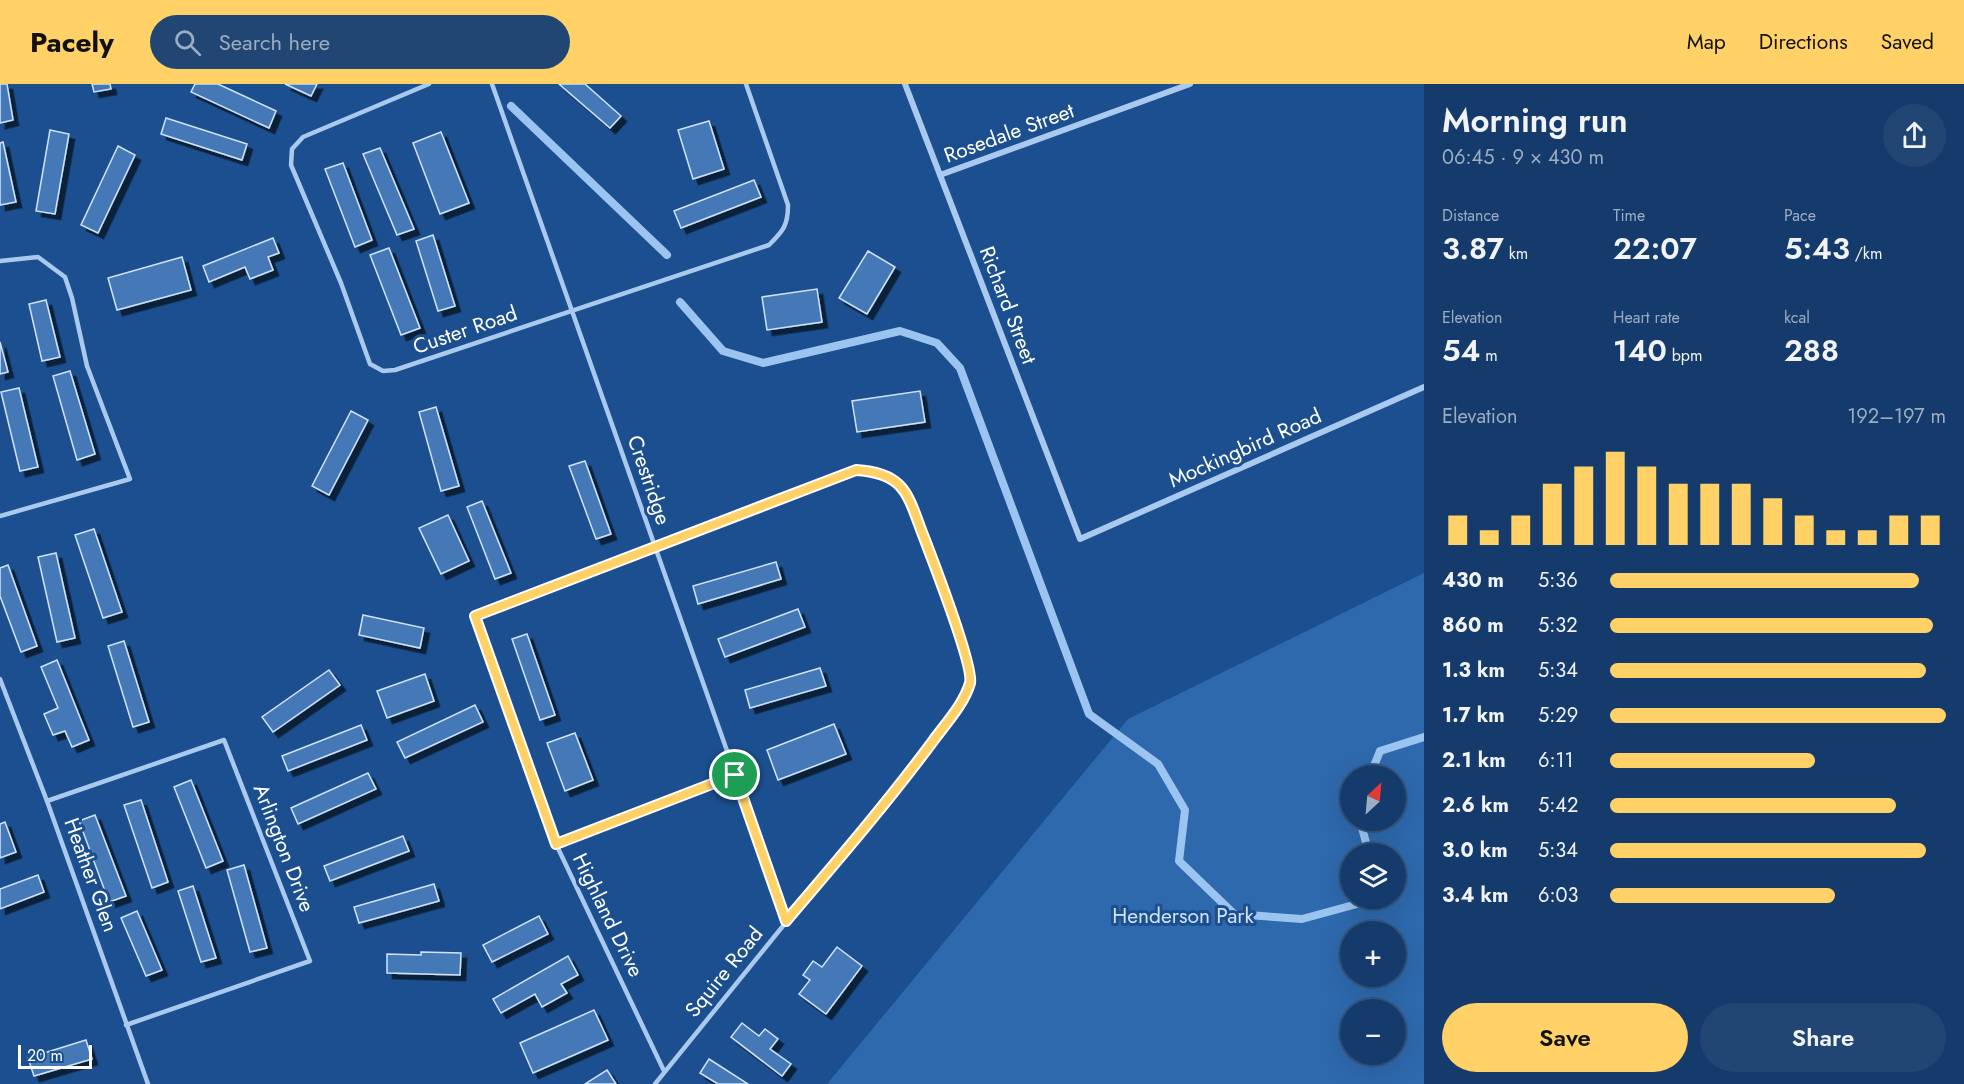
<!DOCTYPE html>
<html lang="en">
<head>
<meta charset="utf-8">
<style>
  :root { --surface:#143b6b; --page:#214673; --text:#f1f3f6; --muted:#9dadc1; --line:#33557e; --accent:#ffd166 }
  body { margin:0; font-family:Jost,sans-serif; background:var(--page); color:var(--text); height:100vh; display:flex; flex-direction:column; font-size:22px; white-space:nowrap }
  * { box-sizing:border-box; margin:0 }
  p { font-size:20px; color:var(--muted) }
  .icon { flex:none; width:33px; height:33px; fill:none; stroke:currentColor; stroke-width:2; stroke-linecap:round; stroke-linejoin:round }
  .map { position:relative; flex:1; overflow:hidden }
  .sheet { display:flex; flex-direction:column; background:var(--surface); width:540px }
  .sheet>* { flex:none }
  .needle { width:39px; rotate:26deg }
  .buttons { position:absolute; left:1340px; top:681px; display:grid; gap:12px }
  .buttons a { display:grid; place-items:center; width:66px; height:66px; border-radius:50%; background:var(--surface); box-shadow:0 6px 24px #0002,0 0 0 2px var(--line); font-size:30px }
  .scale { position:absolute; left:18px; bottom:15px; width:74px; box-sizing:border-box; padding-left:6px; border:3px solid #fff; border-top:0; font-size:16px; line-height:21px; white-space:nowrap; color:#fff; -webkit-text-stroke:4px #1b4f8f; paint-order:stroke }
  .pin { position:absolute; display:grid; place-items:center; width:51px; height:51px; color:#fff; margin:-26px; border:3px solid #fff; border-radius:50%; box-shadow:0 2px 6px #0007 }
  .round { display:grid; place-items:center; flex:none; width:63px; height:63px; border-radius:32px; background:var(--page) }
  .head { display:flex; align-items:center; justify-content:space-between; height:102px; padding:0 18px }
  h1 { font-size:33px; font-weight:600; line-height:45px }
  .stats { display:grid; grid-template-columns:repeat(3,1fr); gap:9px; height:102px; padding:6px 18px }
  .stats div { display:grid; align-content:center }
  .stats b { font-size:30px; font-weight:600 }
  .stats small { font-size:16px; font-weight:400 }
  .stats p { font-size:16px }
  .chart { height:168px; padding:12px 18px }
  .chart p { display:flex; justify-content:space-between }
  .chart svg { width:100%; height:108px; margin-top:6px; stroke:var(--accent); stroke-width:6 }
  .action { display:flex; gap:12px; margin-top:auto; padding:12px 18px }
  .action a { flex:1; height:69px; border-radius:36px; background:var(--accent); color:#111; font-size:24px; font-weight:600; line-height:69px; text-align:center }
  .action a+a { background:var(--page); color:var(--text) }
  ul { padding:0 18px; list-style:none; font-size:20px }
  li { display:grid; grid-template-columns:96px 72px 1fr; align-items:center; height:45px }
  li i { height:15px; border-radius:8px; background:var(--accent) }
  header { display:flex; align-items:center; gap:36px; box-sizing:border-box; height:84px; padding:0 30px; background:var(--accent); color:#111 }
  header strong { font-size:28px }
  nav { display:flex; gap:33px; margin-inline-start:auto; font-size:21px }
  .search { width:420px; height:54px; background:var(--page); display:flex; align-items:center; gap:15px; box-sizing:border-box; padding:0 21px; border-radius:33px; color:var(--muted); font-size:22px }
  main { display:flex; flex:1; min-height:0 }
  .map>svg:first-child { display:block }
  .green { fill:#2e69ad; fill-rule:evenodd }
  .lines { fill:none; stroke-linecap:round; stroke-linejoin:round }
  .stream { stroke:#9cc4f0; stroke-width:8 }
  .building { fill:#4478b7; stroke:#cfe3fa; stroke-width:1.5; filter:url(#shadow) }
  .lane { stroke:#a9c9ee; stroke-width:4.5 }
  .street { stroke:#a9c9ee; stroke-width:6 }
  .route-casing { stroke:#fff; stroke-width:12 }
  .route { stroke:#ffd166; stroke-width:8 }
  .labels { text-anchor:middle; stroke-width:6; stroke-linejoin:round; paint-order:stroke }
  .street-label { font-size:21px; fill:#fff; stroke:#1b4f8f }
  .park-label { font-size:21px; fill:#cfe3fa; stroke:#1b4f8f }
</style>
</head>
<body>
<header>
<strong>Pacely</strong>
<div class="search"><svg class="icon" aria-label="search" viewBox="0 0 24 24"><circle cx="10" cy="10" r="6"/><path d="M15 15l6 6"/></svg>Search here</div>
<nav><a>Map</a><a>Directions</a><a>Saved</a></nav>
</header>
<main>
<div class="map">
<svg width="1424" height="1000" viewBox="0 0 1424 1000">
  <defs>
    <filter id="shadow"><feDropShadow dx="5.5" dy="5.5" stdDeviation="0" flood-color="#0009"/></filter>
  </defs>
  <rect width="100%" height="100%" fill="#1b4f8f"/>
  <path class="green" d="M1424,489V1000H827L1128,635ZM1350,692H1395V736H1350ZM1350,770H1395V814H1350ZM1350,848H1395V892H1350ZM1350,926H1395V970H1350Z"/>
  <g class="lines">
    <g class="stream">
      <polyline points="511,22 667,171"/>
      <polyline points="680,218 723,267 763,279 900,247 937,259 960,284 1089,630 1158,680 1185,726 1179,777 1234,830 1302,835 1357,820 1361,814"/>
      <polyline points="1370,692 1380,667 1424,653"/>
      <polyline points="1360,736 1369,770"/>
    </g>
  </g>
  <g class="building">
    <polygon points="0,0 7,0 13,36 0,39"/>
    <polygon points="92,0 110,0 111,5 94,8"/>
    <polygon points="195,0 218,0 276,27 269,44 191,8"/>
    <polygon points="285,0 317,0 311,12"/>
    <polygon points="559,0 585,0 621,32 610,44"/>
    <polygon points="166,34 247,60 242,76 161,50"/>
    <polygon points="709,37 724,85 693,95 678,46"/>
    <polygon points="50,46 69,50 55,130 36,127"/>
    <polygon points="441,48 469,119 440,130 413,59"/>
    <polygon points="3,58 16,118 0,121 0,59"/>
    <polygon points="118,62 135,71 98,149 81,141"/>
    <polygon points="380,64 414,145 397,151 363,70"/>
    <polygon points="343,79 372,156 355,163 325,85"/>
    <polygon points="754,96 761,113 681,144 674,127"/>
    <polygon points="433,151 455,222 438,227 416,157"/>
    <polygon points="273,154 279,169 268,173 273,186 250,195 245,183 209,198 203,182"/>
    <polygon points="389,164 420,244 401,251 370,171"/>
    <polygon points="868,167 895,183 867,230 839,214"/>
    <polygon points="182,173 191,206 117,226 108,194"/>
    <polygon points="817,205 822,238 767,246 762,213"/>
    <polygon points="46,216 60,273 42,277 29,220"/>
    <polygon points="0,258 8,288 0,290"/>
    <polygon points="70,287 95,370 77,376 53,292"/>
    <polygon points="19,304 38,383 20,387 1,308"/>
    <polygon points="920,307 925,338 857,348 852,317"/>
    <polygon points="436,323 459,402 441,407 419,328"/>
    <polygon points="351,327 368,336 329,411 312,402"/>
    <polygon points="585,377 611,450 596,455 569,382"/>
    <polygon points="482,417 511,489 495,495 467,423"/>
    <polygon points="448,431 469,477 441,490 419,444"/>
    <polygon points="94,445 122,528 103,534 75,451"/>
    <polygon points="56,469 75,554 57,558 38,473"/>
    <polygon points="776,478 781,495 698,520 693,502"/>
    <polygon points="8,481 37,562 21,568 0,512 0,484"/>
    <polygon points="798,525 805,543 725,573 718,555"/>
    <polygon points="363,531 424,544 420,564 359,551"/>
    <polygon points="527,550 555,631 540,636 512,555"/>
    <polygon points="124,557 149,638 133,643 108,562"/>
    <polygon points="57,576 89,656 72,663 65,647 53,651 44,630 58,624 41,583"/>
    <polygon points="820,584 826,602 750,624 745,606"/>
    <polygon points="329,586 340,601 273,648 262,633"/>
    <polygon points="425,590 434,617 387,634 377,607"/>
    <polygon points="475,621 483,638 405,674 397,658"/>
    <polygon points="834,640 846,670 778,696 767,666"/>
    <polygon points="361,641 367,656 288,687 282,672"/>
    <polygon points="575,649 593,696 565,707 547,659"/>
    <polygon points="368,689 376,705 298,740 291,724"/>
    <polygon points="191,696 223,777 206,784 174,703"/>
    <polygon points="141,716 168,798 152,804 124,721"/>
    <polygon points="95,731 126,812 109,818 79,737"/>
    <polygon points="5,738 16,768 0,774 0,740"/>
    <polygon points="403,752 409,767 330,797 324,782"/>
    <polygon points="244,781 267,864 250,868 227,786"/>
    <polygon points="38,791 44,808 0,825 0,805"/>
    <polygon points="434,800 439,817 359,839 354,823"/>
    <polygon points="193,802 216,874 201,878 178,807"/>
    <polygon points="137,827 162,886 146,892 121,834"/>
    <polygon points="539,832 548,850 492,878 483,861"/>
    <polygon points="837,863 862,882 826,930 799,910 810,896 803,891 813,877 822,883"/>
    <polygon points="421,868 461,869 460,891 387,889 387,870 421,871"/>
    <polygon points="568,872 578,891 561,900 567,909 542,923 535,910 501,929 493,915"/>
    <polygon points="594,926 608,956 533,989 520,959"/>
    <polygon points="742,939 759,952 765,945 778,955 770,965 791,980 782,992 731,953"/>
    <polygon points="86,956 92,975 34,992 28,974"/>
    <polygon points="709,975 748,1000 718,1000 700,989"/>
    <polygon points="607,986 616,1000 585,1000"/>
  </g>
  <g class="lines">
    <g class="lane">
      <path d="M429,0L303,53L292,65L291,81L341,199L370,280L383,287L395,286L769,161C783,147 788,142 788,121L746,0"/>
      <polyline points="492,0 787,837"/>
      <polyline points="0,177 38,173 65,193 72,214 87,282 130,395 0,432"/>
      <polyline points="0,595 47,717 148,1000"/>
      <polyline points="47,717 224,656 310,877 126,941"/>
      <polyline points="556,760 735,691"/>
      <polyline points="655,1000 787,837 897,707 959,622 971,597 962,558 930,470 903,403 889,393 873,387 856,386 475,532 556,760 664,987"/>
    </g>
    <g class="street">
      <polyline points="905,0 1080,455 1424,303"/>
      <polyline points="940,91 1190,0"/>
    </g>
  </g>
  <g class="lines">
    <g class="route-casing">
      <path id="route" d="M856,386C908,389 908,414 925,456C933,477 974,583 970,599C964,620 946,639 933,657C887,719 837,777 786,837L735,691L556,760L475,532Z"/>
    </g>
    <use href="#route" class="route"/>
  </g>
  <g class="labels">
    <g class="street-label">
      <text transform="translate(1009 49) rotate(-20)" y="7">Rosedale Street</text>
      <text transform="translate(1008 221) rotate(69)" y="7">Richard Street</text>
      <text transform="translate(465 246) rotate(-19)" y="7">Custer Road</text>
      <text transform="translate(1245 364) rotate(-24)" y="7">Mockingbird Road</text>
      <text transform="translate(649 396) rotate(71)" y="7">Crestridge</text>
      <text transform="translate(284 764) rotate(69)" y="7">Arlington Drive</text>
      <text transform="translate(91 791) rotate(70)" y="7">Heather Glen</text>
      <text transform="translate(608 831) rotate(64)" y="7">Highland Drive</text>
      <text transform="translate(724 888) rotate(-51)" y="7">Squire Road</text>
    </g>
    <g class="park-label">
      <text x="1183" y="839">Henderson Park</text>
    </g>
  </g>
</svg>
<div class="buttons">
<a><svg class="needle" viewBox="-14 -14 28 28"><path d="M0-13l5 13h-10z" fill="#e53935"/><path d="M0 13l5-13h-10z" fill="#9dadc1"/></svg></a>
<a><svg class="icon" aria-label="layers" viewBox="0 0 24 24"><path d="M12 4l9 5-9 5-9-5zM3 14l9 5 9-5"/></svg></a>
<a>+</a>
<a>−</a>
</div>
<div class="scale">20 m</div>
<div class="pin" style="left:735px;top:691px;background:#1e9e55"><svg class="icon" aria-label="arrive" viewBox="0 0 24 24"><path d="M6 21V4h12l-3 4 3 4H6"/></svg></div>
</div>
<section class="sheet">
<div class="head"><div><h1>Morning run</h1><p>06:45 · 9 × 430 m</p></div><a class="round"><svg class="icon" aria-label="share" viewBox="0 0 24 24"><path d="M12 15V3M7 8l5-5 5 5M5 13v7h14v-7"/></svg></a></div>
<div class="stats">
<div><p>Distance</p><b>3.87<small> km</small></b></div>
<div><p>Time</p><b>22:07</b></div>
<div><p>Pace</p><b>5:43<small> /km</small></b></div>
</div>
<div class="stats">
<div><p>Elevation</p><b>54<small> m</small></b></div>
<div><p>Heart rate</p><b>140<small> bpm</small></b></div>
<div><p>kcal</p><b>288</b></div>
</div>
<div class="chart"><p><span>Elevation</span>192–197 m</p>
<svg viewBox="0 0 160 44" preserveAspectRatio="none"><path d="M5 44V32M15 44V38M25 44V32M35 44V19M45 44V12M55 44V6M65 44V12M75 44V19M85 44V19M95 44V19M105 44V25M115 44V32M125 44V38M135 44V38M145 44V32M155 44V32"/></svg>
</div>
<ul>
<li><b>430 m</b>5:36<i style="width:92%"></i></li>
<li><b>860 m</b>5:32<i style="width:96%"></i></li>
<li><b>1.3 km</b>5:34<i style="width:94%"></i></li>
<li><b>1.7 km</b>5:29<i style="width:100%"></i></li>
<li><b>2.1 km</b>6:11<i style="width:61%"></i></li>
<li><b>2.6 km</b>5:42<i style="width:85%"></i></li>
<li><b>3.0 km</b>5:34<i style="width:94%"></i></li>
<li><b>3.4 km</b>6:03<i style="width:67%"></i></li>
</ul>
<div class="action"><a>Save</a><a>Share</a></div>
</section>
</main>
</body>
</html>
